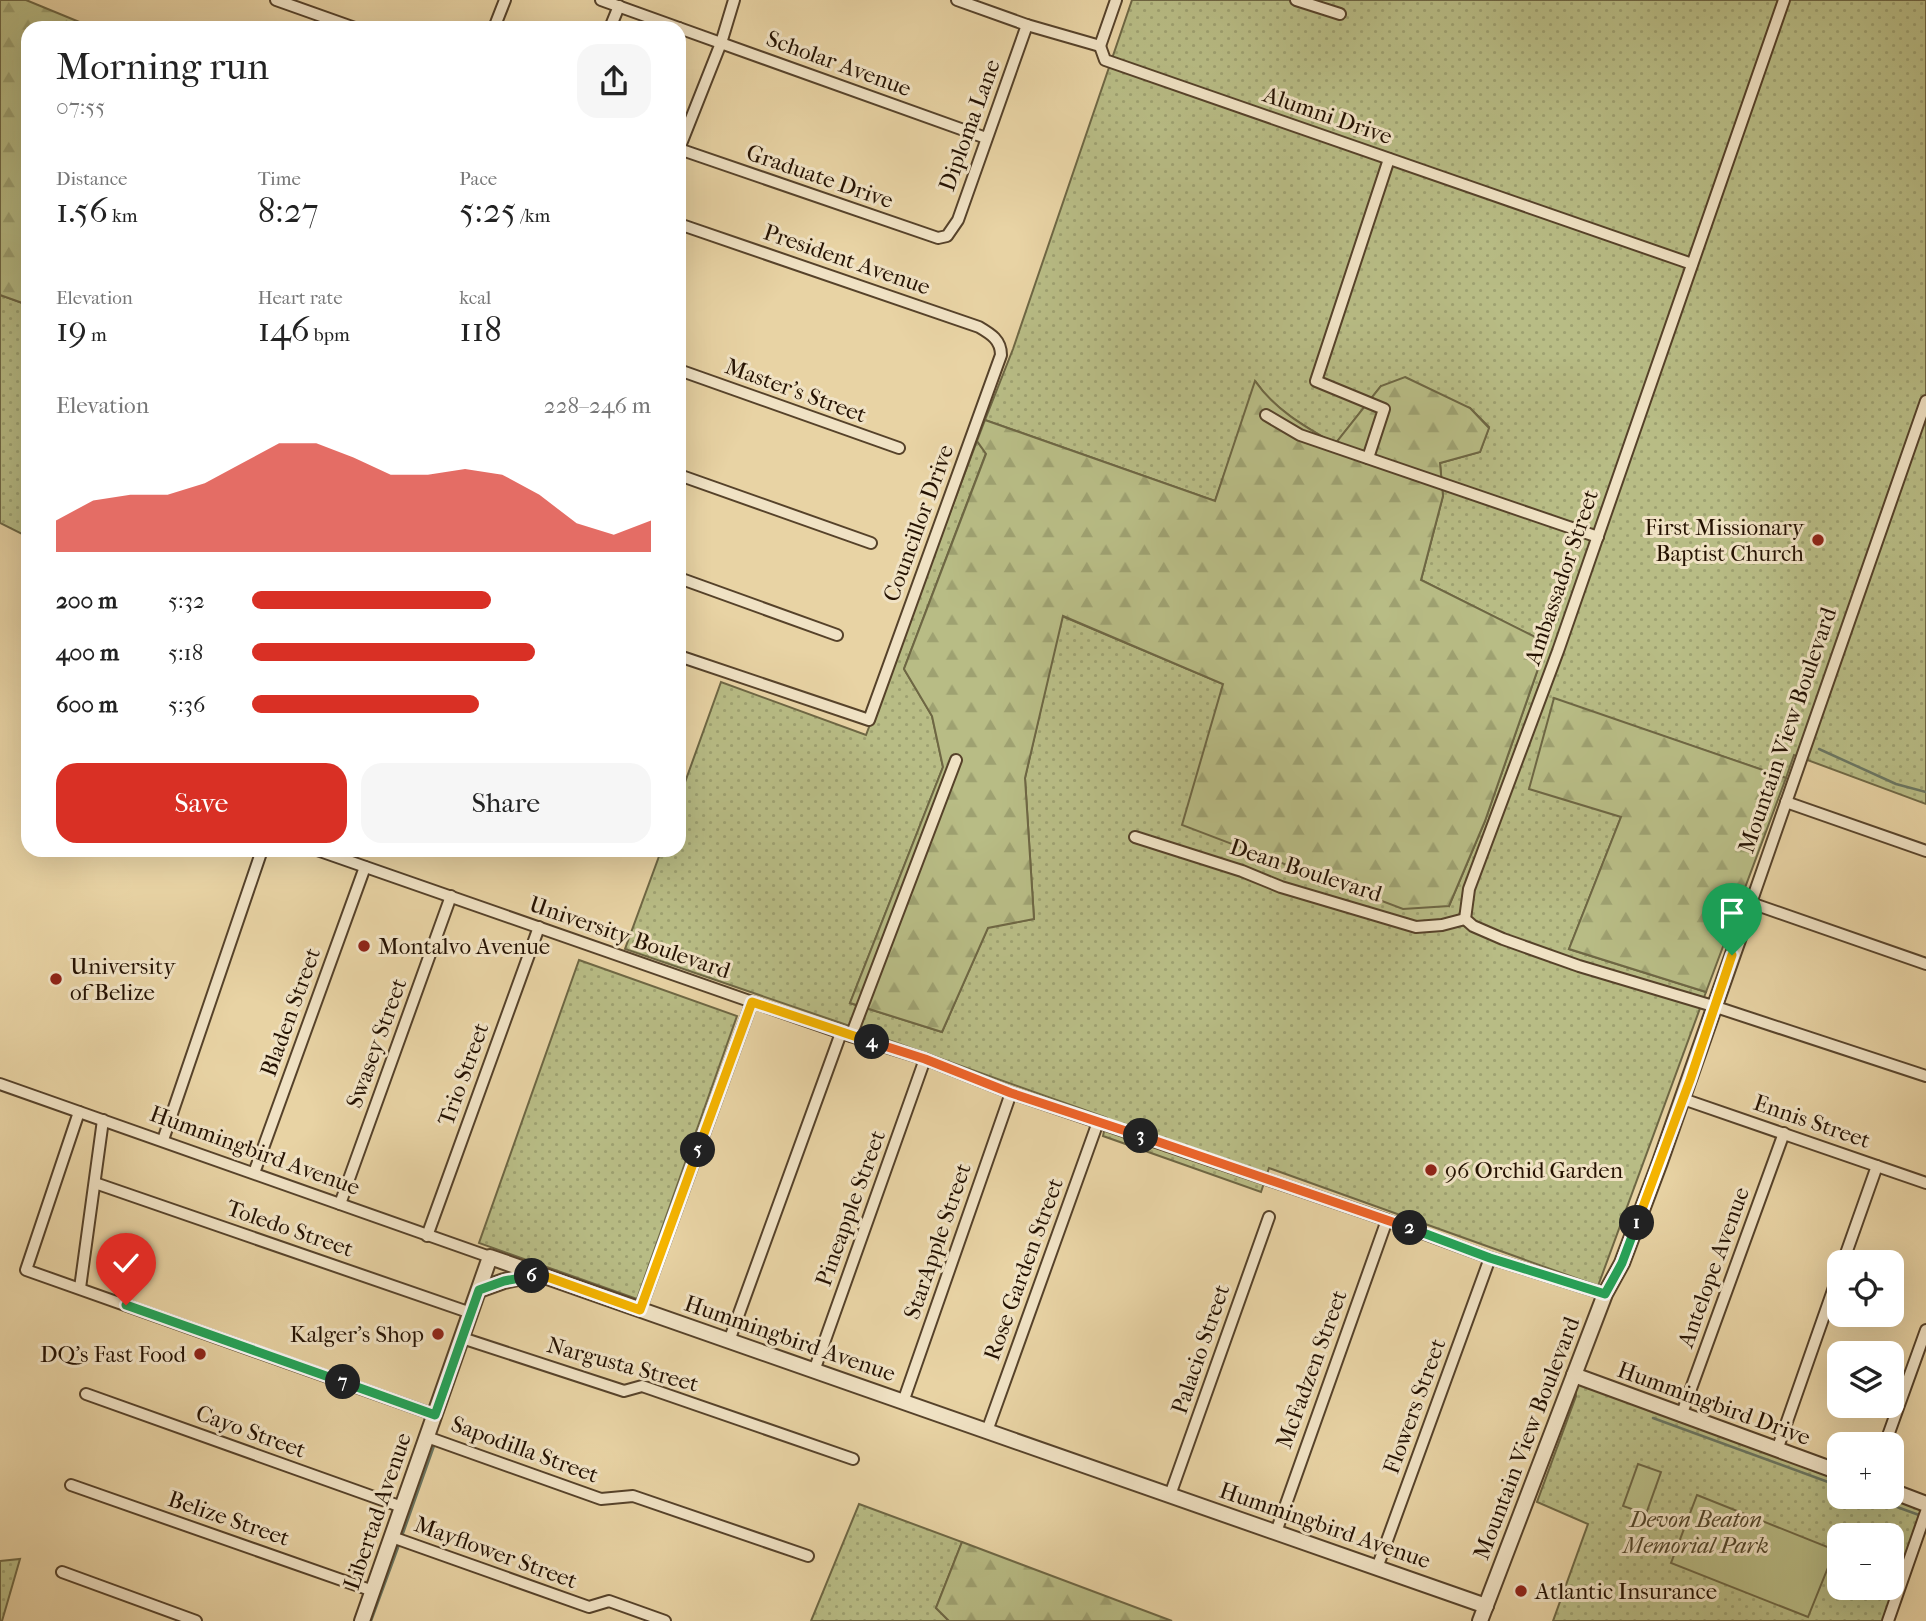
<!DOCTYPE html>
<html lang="en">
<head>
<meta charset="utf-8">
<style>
  :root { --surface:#fff; --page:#f6f6f6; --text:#222; --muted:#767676; --accent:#d93025 }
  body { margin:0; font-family:"IM FELL French Canon",serif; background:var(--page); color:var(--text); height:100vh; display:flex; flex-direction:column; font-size:26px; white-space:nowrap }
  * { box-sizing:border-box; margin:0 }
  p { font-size:23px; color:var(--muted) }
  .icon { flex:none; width:38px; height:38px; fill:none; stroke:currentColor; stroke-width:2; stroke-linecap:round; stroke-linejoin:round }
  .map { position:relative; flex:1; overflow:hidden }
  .details { position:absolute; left:21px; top:21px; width:665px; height:836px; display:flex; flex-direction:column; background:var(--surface); border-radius:21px; box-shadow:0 7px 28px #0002 }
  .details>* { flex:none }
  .tools { position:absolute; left:1827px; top:1250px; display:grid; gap:14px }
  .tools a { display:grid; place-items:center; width:77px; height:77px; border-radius:14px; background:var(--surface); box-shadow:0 7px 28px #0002; font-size:35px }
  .pin { position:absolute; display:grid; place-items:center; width:60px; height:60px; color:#fff; margin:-72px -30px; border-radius:50% 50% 50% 0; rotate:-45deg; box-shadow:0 0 7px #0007 }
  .pin .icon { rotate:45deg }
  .km { position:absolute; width:35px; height:35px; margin:-18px; border-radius:50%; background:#222; color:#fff; font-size:19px; line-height:35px; text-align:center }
  .round { display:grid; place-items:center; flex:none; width:74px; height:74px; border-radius:21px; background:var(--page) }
  .summary { display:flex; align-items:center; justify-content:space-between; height:119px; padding:0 35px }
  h1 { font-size:38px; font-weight:600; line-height:52px }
  .metrics { display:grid; grid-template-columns:repeat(3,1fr); gap:10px; height:119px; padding:7px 35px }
  .metrics div { display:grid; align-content:center }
  .metrics b { font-size:35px; font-weight:600 }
  .metrics small { font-size:19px; font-weight:400 }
  .metrics p { font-size:19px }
  .chart { height:196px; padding:14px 35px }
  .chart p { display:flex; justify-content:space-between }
  .chart svg { width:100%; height:126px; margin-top:7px; fill:var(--accent); opacity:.7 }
  .primary-button { display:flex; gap:14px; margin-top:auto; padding:14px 35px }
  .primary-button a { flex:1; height:80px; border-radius:21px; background:var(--accent); color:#fff; font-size:28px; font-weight:600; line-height:80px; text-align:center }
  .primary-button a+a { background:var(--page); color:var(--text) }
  ul { padding:0 35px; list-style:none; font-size:23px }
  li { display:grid; grid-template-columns:112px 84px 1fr; align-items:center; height:52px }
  li i { height:18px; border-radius:9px; background:var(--accent) }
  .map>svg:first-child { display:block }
  .grass { fill:url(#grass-dots); stroke:#6e6744; stroke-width:2; fill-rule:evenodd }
  .forest { fill:url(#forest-firs); stroke:#6e6744; stroke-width:2 }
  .garden { fill:#b8bc85; stroke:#6e6744; stroke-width:2 }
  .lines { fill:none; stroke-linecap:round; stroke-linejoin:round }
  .stream { stroke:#6a7662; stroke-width:2.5 }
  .minor-casing { stroke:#56422a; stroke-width:14 }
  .tertiary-casing { stroke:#56422a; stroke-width:18 }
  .minor { stroke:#f0e2c4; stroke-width:10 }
  .tertiary { stroke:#f0e2c4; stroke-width:14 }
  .split-1-casing { stroke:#fff; stroke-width:14 }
  .split-2-casing { stroke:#fff; stroke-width:14 }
  .split-3-casing { stroke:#fff; stroke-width:14 }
  .split-4-casing { stroke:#fff; stroke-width:14 }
  .split-5-casing { stroke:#fff; stroke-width:14 }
  .split-6-casing { stroke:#fff; stroke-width:14 }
  .split-7-casing { stroke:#fff; stroke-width:14 }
  .split-8-casing { stroke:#fff; stroke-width:14 }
  .split-1 { stroke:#f5b400; stroke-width:9 }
  .split-2 { stroke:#22a559; stroke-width:9 }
  .split-3 { stroke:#f0652b; stroke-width:9 }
  .split-4 { stroke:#f0652b; stroke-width:9 }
  .split-5 { stroke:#f5b400; stroke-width:9 }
  .split-6 { stroke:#f5b400; stroke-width:9 }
  .split-7 { stroke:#22a559; stroke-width:9 }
  .split-8 { stroke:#22a559; stroke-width:9 }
  .poi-dot { fill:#8f2418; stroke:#f0e2c4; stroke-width:2.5 }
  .labels { text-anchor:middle; stroke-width:6; stroke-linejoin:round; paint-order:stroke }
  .street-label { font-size:23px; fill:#251202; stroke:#f0e2c4 }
  .poi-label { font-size:23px; fill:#251202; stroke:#f0e2c4; text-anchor:start }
  .park-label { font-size:23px; font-style:italic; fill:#514529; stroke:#f0e2c4 }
</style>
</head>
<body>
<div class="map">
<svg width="1926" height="1621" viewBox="0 0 1926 1621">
  <defs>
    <pattern id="grass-dots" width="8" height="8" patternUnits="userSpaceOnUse" patternTransform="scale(1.75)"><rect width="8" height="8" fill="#b8bc85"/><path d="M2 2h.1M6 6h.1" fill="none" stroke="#9ea171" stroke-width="1.8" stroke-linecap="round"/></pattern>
    <pattern id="forest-firs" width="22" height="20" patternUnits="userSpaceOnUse" patternTransform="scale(1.75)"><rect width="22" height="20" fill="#b8bc85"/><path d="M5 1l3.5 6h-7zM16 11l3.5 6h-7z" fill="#9ea171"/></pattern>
  </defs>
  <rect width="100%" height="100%" fill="#e8d3a4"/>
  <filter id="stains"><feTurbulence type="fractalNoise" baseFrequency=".00286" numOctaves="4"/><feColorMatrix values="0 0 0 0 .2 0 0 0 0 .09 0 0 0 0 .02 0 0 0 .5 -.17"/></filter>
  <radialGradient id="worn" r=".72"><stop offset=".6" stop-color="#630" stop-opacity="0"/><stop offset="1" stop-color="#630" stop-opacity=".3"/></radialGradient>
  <g class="grass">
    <path d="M1132,0H1926V804L1794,755L1786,778L1554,699L1621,817L1569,949L1706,992L1598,1286L1269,1168L1261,1192L1103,1136L1107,1118L841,1023L625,949L661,851L679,850V799L721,682L866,735L977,441L986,453L904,669L932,716L943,767L850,1003L942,1032L988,927L1034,919L1025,778L1062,616L1223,684L1449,906L1485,821L1547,643L1421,580L1443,496L1440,463L1480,452L1489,427L1470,408L1381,386L1335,444C1306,427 1275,410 1256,382L1215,501L985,420L1013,349Z"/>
    <polygon points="0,295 28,305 28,537 0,523"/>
    <polygon points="579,960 737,1016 637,1299 479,1243"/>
    <path d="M1574,1375L1839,1472V1496H1892L1926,1504L1888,1621H1553L1588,1524L1537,1502L1576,1396ZM1839,1535H1892V1587H1839Z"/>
    <polygon points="859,1504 962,1542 936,1608 949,1621 811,1621"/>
    <polygon points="20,1559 2,1621 0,1621 0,1561"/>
  </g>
  <g class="forest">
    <polygon points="0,0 26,0 94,28 28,28 28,305 0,295"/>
    <path d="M1405,377L1470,408L1489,428L1480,452L1440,463L1443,496L1421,580L1547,643L1485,821L1449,906L1403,909L1182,825L1223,684L1063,616L1025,778L1034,919L988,928L942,1032L850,1003L943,767L932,716L904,669L986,454L977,441L985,420L1215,501L1255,381C1275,410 1305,427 1335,444L1381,386Z"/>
    <polygon points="1554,698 1786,778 1706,992 1569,949 1621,817 1529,789"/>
    <polygon points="962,1542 1172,1621 949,1621 936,1608"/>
  </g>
  <g class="garden">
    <polygon points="1638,1464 1661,1472 1646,1514 1623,1506"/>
    <polygon points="1697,1495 1835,1550 1808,1617 1671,1563"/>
  </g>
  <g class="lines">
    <g class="stream">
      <polyline points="1819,749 1896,784 1926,792"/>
      <polyline points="1653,1418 1839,1486"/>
      <polyline points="1867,1496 1919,1515"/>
      <polyline points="402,1536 435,1443"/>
      <polyline points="371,1621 400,1542"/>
    </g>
    <g class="minor-casing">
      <g id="minor">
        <polyline points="276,0 355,28"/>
        <polyline points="601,0 679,28"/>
        <polyline points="734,0 721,43 679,149 938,238 947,236 958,220 1027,25"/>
        <polyline points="957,0 1027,25 1100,46"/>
        <polyline points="1296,0 1340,14"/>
        <polyline points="1784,0 1558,651 1469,889 1465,919 1473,926 1503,939 1579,966 1713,1006 1926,1076"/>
        <polyline points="494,28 505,0"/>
        <polyline points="610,28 619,6"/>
        <polyline points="679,28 986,138"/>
        <polyline points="1100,46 1105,60 1692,264"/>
        <polyline points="1100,46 1116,0"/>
        <path d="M679,224L979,327C991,334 1001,340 1001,355L869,720L679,656"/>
        <polyline points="679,370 899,448"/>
        <polyline points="1926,401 1751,903 1926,964"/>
        <polyline points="1266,415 1300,435 1598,537"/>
        <polyline points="1368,458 1384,409 1316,381 1389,159"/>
        <polyline points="679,475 871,543"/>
        <polyline points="679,578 837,635"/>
        <polyline points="1786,802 1926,851"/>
        <polyline points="1135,837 1242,871 1281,887 1416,927 1442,925 1465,919"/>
        <polyline points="317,850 841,1033 925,1059 1011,1093 1387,1220 1490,1258 1605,1294"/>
        <polyline points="851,1036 956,760"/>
        <polyline points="0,1084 490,1257"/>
        <polyline points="1683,1099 1926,1183"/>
        <polyline points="79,1112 26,1270 435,1415"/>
        <polyline points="163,1140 262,850"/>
        <polyline points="254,1173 365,867"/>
        <polyline points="95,1183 471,1313"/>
        <polyline points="340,1204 451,896"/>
        <polyline points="427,1236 539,927"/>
        <polyline points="1843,1262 1877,1166"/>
        <polyline points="80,1288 103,1120"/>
        <polyline points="640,1310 752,1002"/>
        <polyline points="462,1338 624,1391 642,1386 853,1459"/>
        <polyline points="729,1341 841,1033"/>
        <polyline points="814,1371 925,1059"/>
        <polyline points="86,1394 402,1507"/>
        <polyline points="903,1402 1011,1093"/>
        <polyline points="1681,1416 1784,1133"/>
        <polyline points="987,1431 1098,1122"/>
        <polyline points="427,1437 601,1499 633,1496 808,1556"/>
        <polyline points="1885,1444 1926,1330"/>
        <polyline points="1777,1450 1839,1273"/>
        <polyline points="71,1485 373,1591"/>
        <polyline points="1170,1495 1269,1217"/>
        <polyline points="1276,1532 1387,1220"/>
        <polyline points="392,1537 589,1607 609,1601 665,1621"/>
        <polyline points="1377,1568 1490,1258"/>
        <polyline points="62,1572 196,1621"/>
        <polyline points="1888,1621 1926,1512"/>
      </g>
    </g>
    <g class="tertiary-casing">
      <g id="tertiary">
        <polyline points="479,1290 504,1281 538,1274"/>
        <polyline points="1574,1375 1839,1472"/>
        <polyline points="1892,1491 1926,1504"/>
        <polyline points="362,1621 490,1257 1486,1606"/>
        <polyline points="1480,1621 1605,1294 1622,1263 1660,1162 1751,903"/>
      </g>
    </g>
    <use href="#minor" class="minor"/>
    <use href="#tertiary" class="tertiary"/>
  </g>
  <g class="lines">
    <g class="split-1-casing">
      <polyline id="split-1" points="1637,1223 1690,1080 1732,955"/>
    </g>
    <g class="split-2-casing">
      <polyline id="split-2" points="1410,1228 1490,1258 1605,1294 1622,1263 1637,1223"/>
    </g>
    <g class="split-3-casing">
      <polyline id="split-3" points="1141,1136 1410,1228"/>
    </g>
    <g class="split-4-casing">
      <polyline id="split-4" points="872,1042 925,1059 1011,1093 1141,1136"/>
    </g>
    <g class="split-5-casing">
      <polyline id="split-5" points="698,1150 752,1002 872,1042"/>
    </g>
    <g class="split-6-casing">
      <polyline id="split-6" points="532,1276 539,1274 640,1310 698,1150"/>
    </g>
    <g class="split-7-casing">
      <polyline id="split-7" points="343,1382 435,1415 479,1290 504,1281 532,1276"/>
    </g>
    <g class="split-8-casing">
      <polyline id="split-8" points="126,1305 343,1382"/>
    </g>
    <use href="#split-1" class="split-1"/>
    <use href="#split-2" class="split-2"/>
    <use href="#split-3" class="split-3"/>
    <use href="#split-4" class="split-4"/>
    <use href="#split-5" class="split-5"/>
    <use href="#split-6" class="split-6"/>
    <use href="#split-7" class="split-7"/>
    <use href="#split-8" class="split-8"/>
  </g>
  <g class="poi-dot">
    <circle cx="1818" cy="540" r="7"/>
    <circle cx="364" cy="946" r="7"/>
    <circle cx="56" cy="979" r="7"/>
    <circle cx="1431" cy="1170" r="7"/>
    <circle cx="438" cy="1334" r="7"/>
    <circle cx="200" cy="1354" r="7"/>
    <circle cx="1521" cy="1591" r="7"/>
  </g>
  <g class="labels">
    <g class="street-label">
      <text transform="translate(839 63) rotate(20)" y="8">Scholar Avenue</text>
      <text transform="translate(1328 115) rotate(19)" y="8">Alumni Drive</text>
      <text transform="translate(969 125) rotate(-70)" y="8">Diploma Lane</text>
      <text transform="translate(820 176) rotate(19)" y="8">Graduate Drive</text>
      <text transform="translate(847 259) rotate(19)" y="8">President Avenue</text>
      <text transform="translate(796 390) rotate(20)" y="8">Master's Street</text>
      <text transform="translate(918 523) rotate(-70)" y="8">Councillor Drive</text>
      <text transform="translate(1561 577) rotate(-71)" y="8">Ambassador Street</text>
      <text transform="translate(1787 730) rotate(-71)" y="8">Mountain View Boulevard</text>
      <text transform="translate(1306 870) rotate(18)" y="8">Dean Boulevard</text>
      <text transform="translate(630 937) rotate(19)" y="8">University Boulevard</text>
      <text transform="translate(290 1012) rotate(-70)" y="8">Bladen Street</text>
      <text transform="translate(376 1043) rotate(-70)" y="8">Swasey Street</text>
      <text transform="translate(463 1074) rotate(-70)" y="8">Trio Street</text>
      <text transform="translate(1812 1121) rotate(19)" y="8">Ennis Street</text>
      <text transform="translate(255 1150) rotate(20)" y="8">Hummingbird Avenue</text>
      <text transform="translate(850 1208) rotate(-70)" y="8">Pineapple Street</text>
      <text transform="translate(290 1228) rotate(19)" y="8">Toledo Street</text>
      <text transform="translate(937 1241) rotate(-71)" y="8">StarApple Street</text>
      <text transform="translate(1713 1267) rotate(-70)" y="8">Antelope Avenue</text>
      <text transform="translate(1023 1269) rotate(-70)" y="8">Rose Garden Street</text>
      <text transform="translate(790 1338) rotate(19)" y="8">Hummingbird Avenue</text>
      <text transform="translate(1200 1349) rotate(-71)" y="8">Palacio Street</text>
      <text transform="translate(623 1364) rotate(15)" y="8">Nargusta Street</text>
      <text transform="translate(1311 1369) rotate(-70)" y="8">McFadzen Street</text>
      <text transform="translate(1714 1403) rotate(20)" y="8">Hummingbird Drive</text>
      <text transform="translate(1414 1406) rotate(-70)" y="8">Flowers Street</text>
      <text transform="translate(251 1431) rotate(20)" y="8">Cayo Street</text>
      <text transform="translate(1526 1438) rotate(-69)" y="8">Mountain View Boulevard</text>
      <text transform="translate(525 1449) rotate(20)" y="8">Sapodilla Street</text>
      <text transform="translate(377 1511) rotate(-71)" y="8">Libertad Avenue</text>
      <text transform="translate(229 1518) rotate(19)" y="8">Belize Street</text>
      <text transform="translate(1325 1525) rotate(19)" y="8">Hummingbird Avenue</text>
      <text transform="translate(496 1552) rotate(20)" y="8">Mayflower Street</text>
    </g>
    <g class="poi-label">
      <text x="1804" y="535" text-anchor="end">First Missionary<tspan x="1804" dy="26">Baptist Church</tspan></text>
      <text x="378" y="954">Montalvo Avenue</text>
      <text x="70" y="974">University<tspan x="70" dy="26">of Belize</tspan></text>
      <text x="1445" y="1178">96 Orchid Garden</text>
      <text x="424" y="1342" text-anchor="end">Kalger's Shop</text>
      <text x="186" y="1362" text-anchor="end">DQ's Fast Food</text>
      <text x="1535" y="1599">Atlantic Insurance</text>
    </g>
    <g class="park-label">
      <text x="1696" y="1527">Devon Beaton<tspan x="1696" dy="26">Memorial Park</tspan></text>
    </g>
  </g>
  <rect width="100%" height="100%" filter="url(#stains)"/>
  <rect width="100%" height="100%" fill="url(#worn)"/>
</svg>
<div class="tools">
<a><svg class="icon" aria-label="locate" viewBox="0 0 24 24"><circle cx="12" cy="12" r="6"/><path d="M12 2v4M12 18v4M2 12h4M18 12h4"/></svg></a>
<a><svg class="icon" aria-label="layers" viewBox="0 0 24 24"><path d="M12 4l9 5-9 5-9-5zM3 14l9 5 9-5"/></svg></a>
<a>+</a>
<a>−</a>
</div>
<div class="pin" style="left:1732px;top:955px;background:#1e9e55"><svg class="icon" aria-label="arrive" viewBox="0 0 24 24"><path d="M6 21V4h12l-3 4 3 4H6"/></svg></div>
<div class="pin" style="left:126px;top:1305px;background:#d93025"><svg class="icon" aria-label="check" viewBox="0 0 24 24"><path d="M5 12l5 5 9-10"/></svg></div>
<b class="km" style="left:1637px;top:1223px">1</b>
<b class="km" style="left:1410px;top:1228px">2</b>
<b class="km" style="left:1141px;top:1136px">3</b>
<b class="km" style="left:872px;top:1042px">4</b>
<b class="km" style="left:698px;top:1150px">5</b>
<b class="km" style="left:532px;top:1276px">6</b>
<b class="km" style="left:343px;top:1382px">7</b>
<section class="details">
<div class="summary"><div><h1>Morning run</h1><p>07:55</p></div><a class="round"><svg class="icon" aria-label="share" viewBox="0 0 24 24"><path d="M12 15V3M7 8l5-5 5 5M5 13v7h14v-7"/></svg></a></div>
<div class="metrics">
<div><p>Distance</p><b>1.56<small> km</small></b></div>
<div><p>Time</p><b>8:27</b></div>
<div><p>Pace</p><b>5:25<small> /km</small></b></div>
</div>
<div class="metrics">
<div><p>Elevation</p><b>19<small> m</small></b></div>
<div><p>Heart rate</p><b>146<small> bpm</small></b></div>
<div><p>kcal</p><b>118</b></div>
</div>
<div class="chart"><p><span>Elevation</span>228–246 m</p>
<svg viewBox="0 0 160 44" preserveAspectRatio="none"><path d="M0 44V33L10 26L20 24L30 24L40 20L50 13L60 6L70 6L80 11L90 17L100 17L110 15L120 17L130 24L140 34L150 38L160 33V44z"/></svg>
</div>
<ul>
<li><b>200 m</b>5:32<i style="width:60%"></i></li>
<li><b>400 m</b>5:18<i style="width:71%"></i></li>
<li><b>600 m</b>5:36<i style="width:57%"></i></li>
</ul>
<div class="primary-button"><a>Save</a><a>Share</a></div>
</section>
</div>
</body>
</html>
